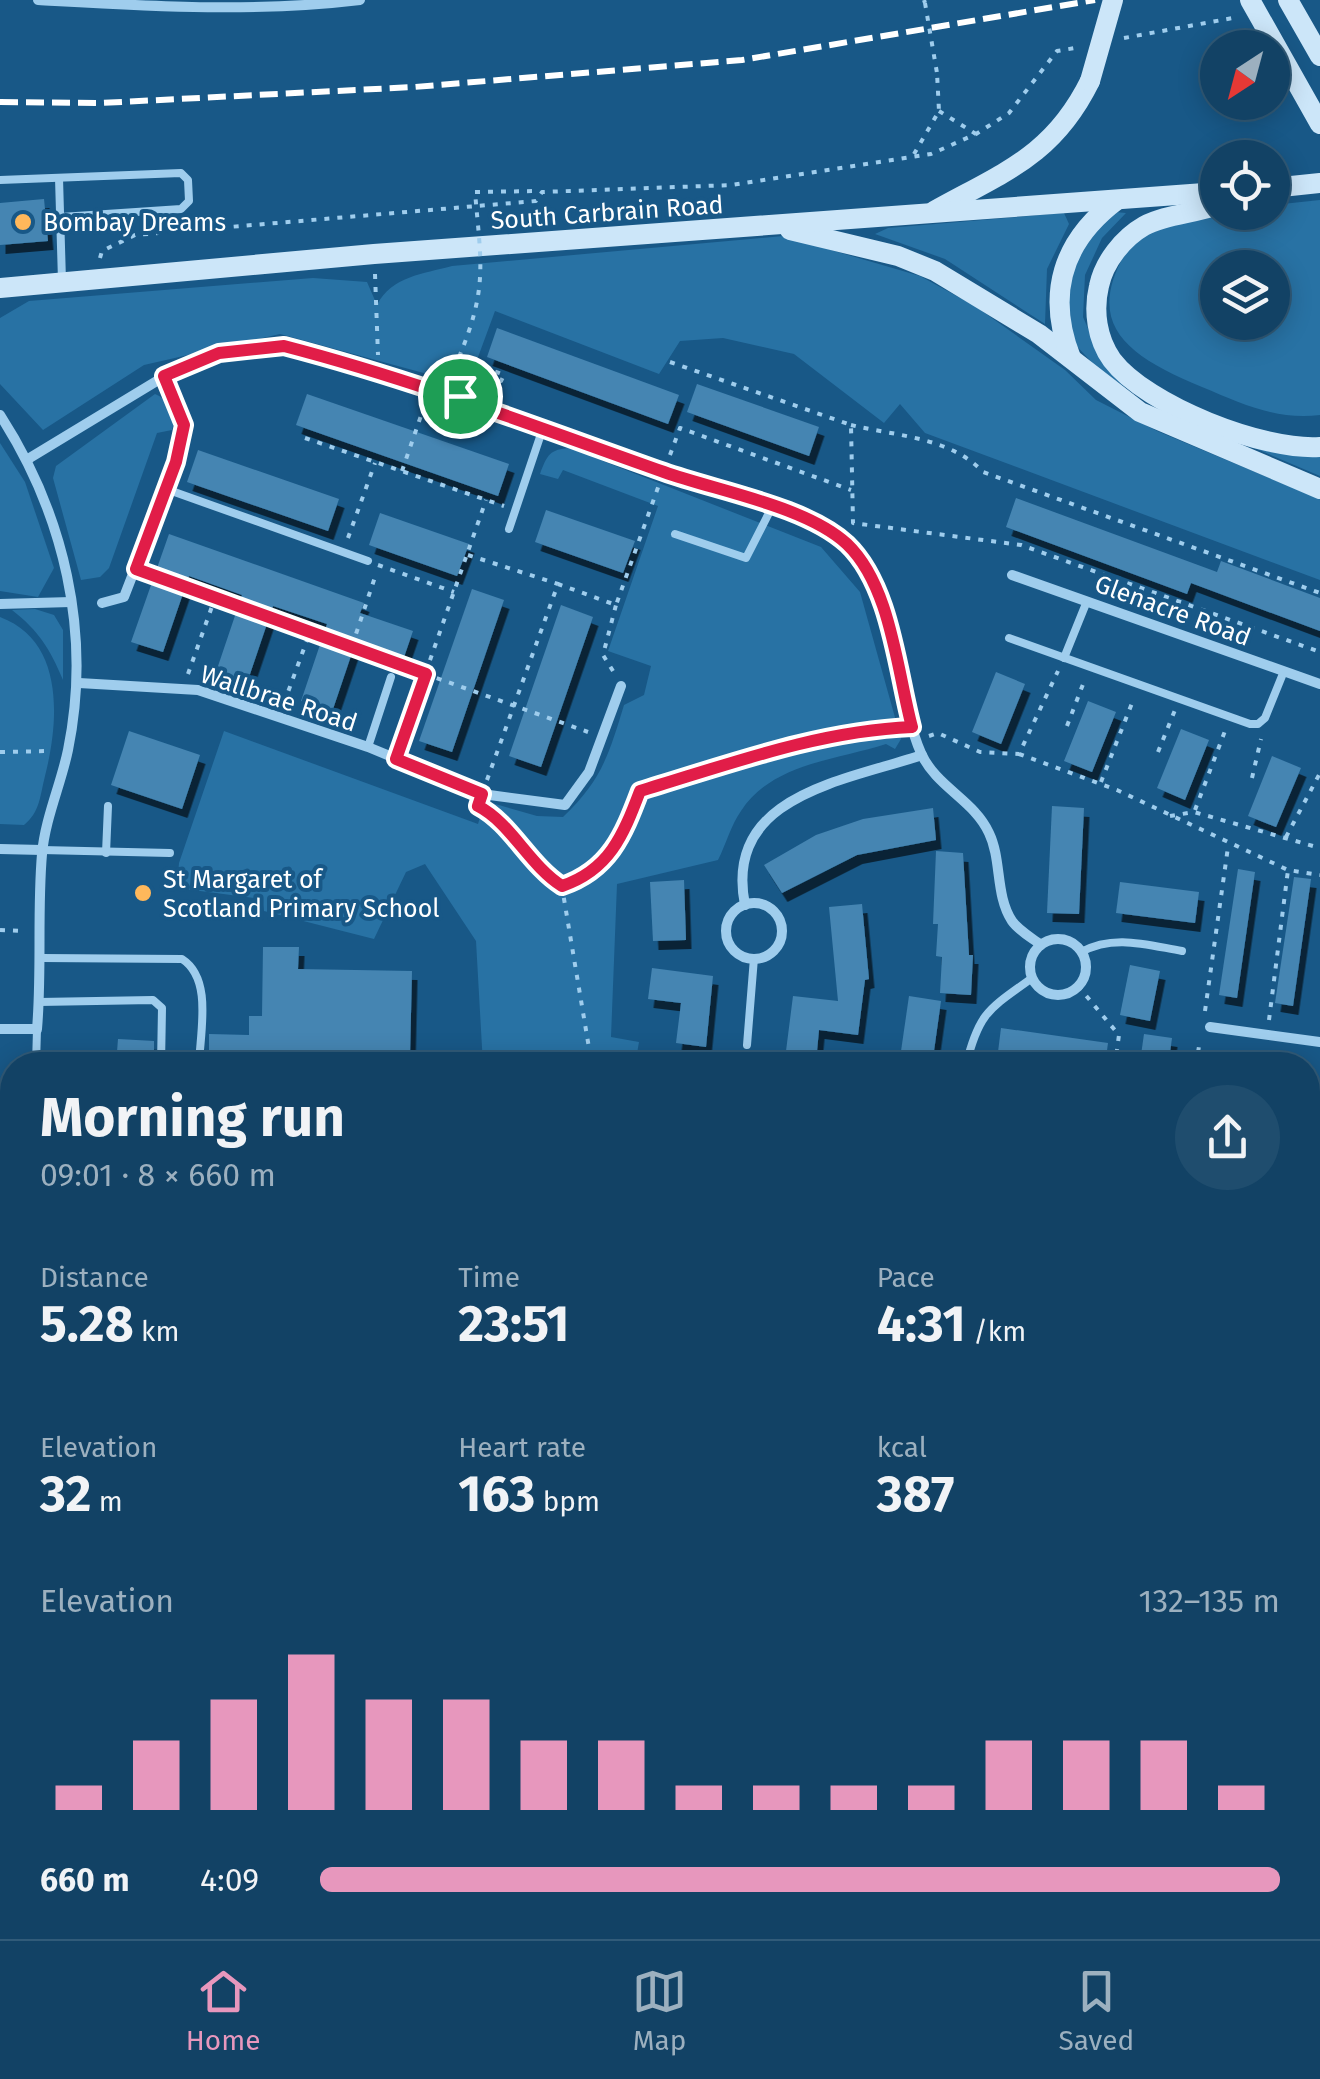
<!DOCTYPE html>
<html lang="en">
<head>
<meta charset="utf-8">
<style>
  :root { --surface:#124265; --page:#1f4d6e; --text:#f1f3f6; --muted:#9cb0bf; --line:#315b79; --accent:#e797bd }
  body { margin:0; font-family:"Fira Sans",sans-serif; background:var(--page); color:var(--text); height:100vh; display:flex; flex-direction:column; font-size:38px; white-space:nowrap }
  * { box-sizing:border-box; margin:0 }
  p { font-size:32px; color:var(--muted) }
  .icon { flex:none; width:55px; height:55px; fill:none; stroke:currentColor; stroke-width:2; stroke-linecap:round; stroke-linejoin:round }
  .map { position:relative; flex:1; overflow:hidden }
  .details { position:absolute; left:0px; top:1052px; width:1320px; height:888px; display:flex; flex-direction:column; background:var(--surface); border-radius:40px 40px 0 0; box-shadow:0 5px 25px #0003,0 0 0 2px var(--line) }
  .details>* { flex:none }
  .needle { width:65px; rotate:216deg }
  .tools { position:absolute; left:1200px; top:30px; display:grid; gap:20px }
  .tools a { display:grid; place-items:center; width:90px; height:90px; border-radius:50%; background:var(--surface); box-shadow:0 5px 25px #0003,0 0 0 2px var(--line); font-size:50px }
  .pin { position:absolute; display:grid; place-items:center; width:85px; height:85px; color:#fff; margin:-42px; border:5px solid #fff; border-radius:50%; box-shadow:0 2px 10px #0007 }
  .round { display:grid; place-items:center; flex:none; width:105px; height:105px; border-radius:52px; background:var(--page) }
  .head { display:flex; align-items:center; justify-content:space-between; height:170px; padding:0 40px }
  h1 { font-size:55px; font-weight:700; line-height:75px }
  .figures { display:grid; grid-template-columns:repeat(3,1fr); gap:15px; height:170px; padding:10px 40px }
  .figures div { display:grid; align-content:center }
  .figures b { font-size:50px; font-weight:700 }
  .figures small { font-size:28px; font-weight:400 }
  .figures p { font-size:28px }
  .chart { height:280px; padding:20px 40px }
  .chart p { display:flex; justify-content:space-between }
  .chart svg { width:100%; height:180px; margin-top:10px; stroke:var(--accent); stroke-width:6 }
  ul { padding:0 40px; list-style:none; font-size:32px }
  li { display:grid; grid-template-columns:160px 120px 1fr; align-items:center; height:75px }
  li i { height:25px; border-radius:12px; background:var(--accent) }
  .menu { display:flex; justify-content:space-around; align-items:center; height:140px; border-top:2px solid var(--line); background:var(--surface); font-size:28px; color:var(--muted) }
  .menu a { display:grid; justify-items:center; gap:5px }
  .menu .on { color:var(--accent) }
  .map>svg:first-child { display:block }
  .green { fill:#2872a4; fill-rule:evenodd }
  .building { fill:#4585b2; filter:url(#shadow) }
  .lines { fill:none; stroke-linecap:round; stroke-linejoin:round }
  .path { stroke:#9fcded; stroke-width:4; stroke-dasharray:5 8; stroke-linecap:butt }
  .lane { stroke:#9fcded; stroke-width:8 }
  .street { stroke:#9fcded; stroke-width:10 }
  .secondary { stroke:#cce6f9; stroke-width:20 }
  .rail { stroke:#fff; stroke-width:6; stroke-dasharray:18 8; stroke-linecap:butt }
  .path-bridge { stroke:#9fcded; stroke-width:4; stroke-dasharray:5 8; stroke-linecap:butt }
  .secondary-bridge { stroke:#cce6f9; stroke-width:20 }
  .route-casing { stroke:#fff; stroke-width:20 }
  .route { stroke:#e11d48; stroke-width:12 }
  .poi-dot { fill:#ffb85b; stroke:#185887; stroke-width:4 }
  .labels { text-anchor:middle; stroke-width:8; stroke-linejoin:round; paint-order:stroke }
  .street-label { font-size:25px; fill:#fff; stroke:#185887 }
  .poi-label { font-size:25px; fill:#fff; stroke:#185887; text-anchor:start }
</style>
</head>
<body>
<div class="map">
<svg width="1320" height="1939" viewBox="0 0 1320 1939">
  <defs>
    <filter id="shadow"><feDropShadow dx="5.5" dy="9" stdDeviation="0" flood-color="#0009"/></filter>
  </defs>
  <rect width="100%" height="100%" fill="#185887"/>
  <g class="green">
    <path d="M1320,200V415C1275,420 1243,404 1202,387C1122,354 1077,320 1137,235L1218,212H1272L1273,205ZM1218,268H1272V322H1218Z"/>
    <polygon points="1105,211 1126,213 1102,238 1085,275 1083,317 1100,356 1259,443 1320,445 1320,476 1151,404 1098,369 1071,340 1065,274"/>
    <polygon points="1064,213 1069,224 1047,269 1045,324 945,259 875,234 888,228"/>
    <path d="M783,236L920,276L975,306L1065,370L1096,400L1157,431L1320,499V580L925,433L900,404L884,423L794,354L723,338L680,341L659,374L495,311L474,368L486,375L442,378L280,334L144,365L43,430L0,384V318L29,301L313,278L367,282L377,305C392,276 423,274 452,266Z"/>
    <path d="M155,394C170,400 177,414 172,430L157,433L109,568L100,577L81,580L53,478L56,466Z"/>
    <polygon points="0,443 25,482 54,568 38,597 0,591"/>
    <path d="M570,448L821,547L860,592L901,739L895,749L886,744C837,760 772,763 741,811C731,825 726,844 718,860L617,884L611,1037L639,1042L635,1065H483L476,941L425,864L406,872L374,939L264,911L262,899L177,888L179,863L224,731L478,824L485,801L537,816L563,817C602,780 609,754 624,705L644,695L651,666L608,651L658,506L563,470L558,479L540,474C547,455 550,449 570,448Z"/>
    <path d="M35,609L54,615L63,630V680C50,649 39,631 12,610Z"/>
    <path d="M0,617C65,641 59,721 45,776C40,796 40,812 24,825L0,824Z"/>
  </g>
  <g class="building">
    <polygon points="44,199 48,241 0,245 0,203"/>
    <polygon points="497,328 679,395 668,424 487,357"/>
    <polygon points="697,384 819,427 809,456 687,412"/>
    <polygon points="307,394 509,464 498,496 296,425"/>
    <polygon points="198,450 339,499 328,531 187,482"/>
    <polygon points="1016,498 1217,572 1221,561 1320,598 1320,631 1191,583 1187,594 1006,527"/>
    <polygon points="546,510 635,541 623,573 535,542"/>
    <polygon points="380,513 469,544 457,576 369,545"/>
    <polygon points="169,534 364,603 360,613 413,631 403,660 355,644 332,712 301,701 327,624 273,606 247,683 216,672 242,595 189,576 163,652 131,642"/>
    <polygon points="472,589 504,600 452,752 419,741"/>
    <polygon points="561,605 593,617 541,767 509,756"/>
    <polygon points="996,672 1025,684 1001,744 972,732"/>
    <polygon points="1088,701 1116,712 1092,772 1064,761"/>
    <polygon points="1181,729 1209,740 1185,800 1157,788"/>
    <polygon points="129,731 200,755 182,809 111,785"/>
    <polygon points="1272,756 1301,768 1276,827 1248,816"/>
    <polygon points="1052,806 1084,808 1079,914 1047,913"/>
    <polygon points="933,808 936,840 857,855 782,893 764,865 816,835 863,819"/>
    <polygon points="936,851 963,853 969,955 973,955 971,995 940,993 942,957 936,956 938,924 933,924"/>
    <polygon points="1238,869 1255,872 1237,998 1219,995"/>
    <polygon points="1294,877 1311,879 1293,1006 1275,1003"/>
    <polygon points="684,880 686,940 653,941 650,882"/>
    <polygon points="1120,882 1199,892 1195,923 1116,913"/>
    <polygon points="862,904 869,979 865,980 858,1035 819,1030 816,1062 785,1059 793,996 838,1001 829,907"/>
    <polygon points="263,947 299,947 298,969 412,971 410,1057 299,1055 298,1065 209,1065 209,1034 249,1035 249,1016 262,1016"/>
    <polygon points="1130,965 1160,971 1150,1021 1120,1015"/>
    <polygon points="652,968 713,976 706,1047 676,1043 681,1003 648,999"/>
    <polygon points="909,996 941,1001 932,1065 899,1065"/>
    <polygon points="1001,1028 1108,1043 1105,1065 997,1060"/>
    <polygon points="1144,1034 1172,1038 1169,1060 1141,1055"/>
    <polygon points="118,1039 154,1041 154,1058 142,1057 141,1065 116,1065"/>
  </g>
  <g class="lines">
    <g class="path">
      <polyline points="924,0 925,3"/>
      <polyline points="1124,38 1238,17"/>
      <polyline points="939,111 976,134"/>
      <polyline points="914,154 939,111 937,73"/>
      <polyline points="475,192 540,191"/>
      <polyline points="100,258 102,251 135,235 536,201 542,192 732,185 931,154 976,134 1009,113 1057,51 1081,47"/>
      <polyline points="375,274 378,355"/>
      <polyline points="459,357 504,375 501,381 471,383"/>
      <polyline points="670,362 851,425 853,523 1021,545 1320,652"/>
      <path d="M851,425C896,436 950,437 983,472L1320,593"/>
      <polyline points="305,438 504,506"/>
      <polyline points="670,455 680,428 851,490"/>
      <polyline points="402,471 426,401"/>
      <polyline points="348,538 375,463"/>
      <polyline points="468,555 558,584"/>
      <polyline points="378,565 454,592"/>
      <polyline points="150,574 391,661"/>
      <polyline points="352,646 376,574"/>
      <polyline points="400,665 588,732"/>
      <polyline points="613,671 603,655 616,605"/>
      <polyline points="188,674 215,598"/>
      <polyline points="284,703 310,632"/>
      <polyline points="1067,726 1085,679"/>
      <polyline points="929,736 938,733 980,752 1019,754 1058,671"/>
      <polyline points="400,746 486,500"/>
      <polyline points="0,752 50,751"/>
      <polyline points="1158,752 1175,710"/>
      <polyline points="1019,754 1117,790 1288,870 1320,875"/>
      <polyline points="1252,778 1261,739"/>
      <polyline points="487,780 558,584 616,605 660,482"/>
      <polyline points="1101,782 1134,698"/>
      <polyline points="1195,810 1225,731"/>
      <polyline points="488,812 544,875 562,887 589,1048 580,1065"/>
      <polyline points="1170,816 1194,812 1320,848"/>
      <polyline points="1286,837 1320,773"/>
      <path d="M563,886C609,870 624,835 640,791L808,741L898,728"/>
      <polyline points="0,930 25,931"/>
      <polyline points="1078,986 1119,1035 1115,1065"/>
      <polyline points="1205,1011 1228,847"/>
      <polyline points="1269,1020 1288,870"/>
      <polyline points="640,1065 642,1057 700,1065"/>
      <polyline points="1196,1065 1200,1040"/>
      <polyline points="1308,1105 1320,1107"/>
      <polyline points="0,1109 12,1110"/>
      <polyline points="1308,1130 1311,1106"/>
      <polyline points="1308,1211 1320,1213"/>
      <polyline points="1308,1362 1320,1364"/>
      <polyline points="1308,1450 1320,1371"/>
      <polyline points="1308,1468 1320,1470"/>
      <polyline points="0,1530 12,1530"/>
      <polyline points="1308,1617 1320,1619"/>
      <polyline points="0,1748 12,1749"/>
      <polyline points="651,1928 655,1939"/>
      <polyline points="1114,1928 1137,1928"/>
      <polyline points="268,1939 268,1928"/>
      <polyline points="912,1939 937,1928"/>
      <polyline points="1182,1939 1188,1928"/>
    </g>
    <g class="lane">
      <polyline points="59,178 62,281"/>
      <polyline points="0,180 181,173 188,180 189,201 181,209 61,217"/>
      <polyline points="166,489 368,561"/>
      <polyline points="509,529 544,425"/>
      <polyline points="675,534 746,558 772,507"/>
      <polyline points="1009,638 1250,724 1258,724 1265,718 1284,671"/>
      <polyline points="1064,658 1087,601"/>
      <polyline points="368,747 391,677"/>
      <polyline points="42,850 170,853"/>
      <polyline points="106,853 108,806"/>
      <path d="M1081,952C1114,934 1147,945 1182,951"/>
      <path d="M42,958L182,959C213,979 200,1032 199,1065"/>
      <polyline points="39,1002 153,1000 162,1008 161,1065"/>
      <polyline points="747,1045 754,958"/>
      <polyline points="36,1065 37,1029"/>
      <path d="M966,1065C979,1012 989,1009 1032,978"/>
      <polyline points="0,1153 12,1154"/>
      <polyline points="1308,1833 1320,1834"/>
      <polyline points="174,1928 174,1939"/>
    </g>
    <g class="street">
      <path d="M38,0C146,6 252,13 360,0"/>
      <path d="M0,415C64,514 92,633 68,750C61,784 45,819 42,854C37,912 42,971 37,1029H0"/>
      <path d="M28,459L165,376L219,353L284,346L421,383L804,519C817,526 832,533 844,542C900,585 894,692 921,753C936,787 974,800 989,833C1002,860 995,895 1012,921C1018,930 1032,938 1041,945"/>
      <polyline points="1012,575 1320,684"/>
      <polyline points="102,603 124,597 176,463 184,425 165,376"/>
      <polyline points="0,604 71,602"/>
      <polyline points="79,683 198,690 368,747 482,794 565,805 589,772 621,686"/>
      <polyline points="0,849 42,850"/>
      <circle cx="754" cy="931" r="28"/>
      <path d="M745,905C723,795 845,781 922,755"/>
      <circle cx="1058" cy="967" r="28"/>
      <polyline points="1210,1027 1320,1042"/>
      <polyline points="0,1275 12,1276"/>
      <polyline points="1308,1300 1320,1302"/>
      <polyline points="0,1463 12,1463"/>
      <polyline points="1308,1555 1320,1557"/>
      <polyline points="0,1604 12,1604"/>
      <polyline points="1308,1665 1320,1666"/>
      <polyline points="0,1814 12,1814"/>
      <polyline points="1242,1928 1249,1939"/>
    </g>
    <g class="secondary">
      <polyline points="1272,188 1320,183"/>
      <path d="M1218,205C1194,214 1166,214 1144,226C1123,238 1104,262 1099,286C1093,311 1097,339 1112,360C1147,406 1264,451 1320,447"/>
      <path d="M934,211C1004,172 1053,156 1090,81"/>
      <polyline points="790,230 898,256 935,271 1039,334 1140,412 1320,489"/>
      <polyline points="0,288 374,254 1218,192"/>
      <path d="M1071,358C1046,294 1062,241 1117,200"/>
      <polyline points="1308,1774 1320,1771"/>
      <polyline points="1308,1795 1320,1792"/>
      <polyline points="0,1926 12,1926"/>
      <polyline points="33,1928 101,1928"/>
      <polyline points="579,1928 582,1939"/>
      <polyline points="496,1939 499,1928"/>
    </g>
    <polyline class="rail" points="0,102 100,103 414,87 742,60 1095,0"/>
    <g class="path-bridge">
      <polyline points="925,3 937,73"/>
      <path d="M459,357C488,288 481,263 475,192"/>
    </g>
    <g class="secondary-bridge">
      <polyline points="1250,0 1320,124"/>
      <polyline points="1288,0 1320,56"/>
      <polyline points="1090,81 1113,0"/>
    </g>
  </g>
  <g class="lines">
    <g class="route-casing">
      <path id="route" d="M284,346C415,380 537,427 664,472C717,491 806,506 847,544C891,586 897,671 912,727C818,731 730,764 640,791C623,836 609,870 562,886C529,865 511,823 478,806L482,794L396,759L426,674L136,569L176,462L184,425L164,376L219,353Z"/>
    </g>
    <use href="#route" class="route"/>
  </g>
  <g class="poi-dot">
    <circle cx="23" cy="222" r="10"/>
    <circle cx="143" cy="893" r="10"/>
  </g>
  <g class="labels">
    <g class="street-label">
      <text transform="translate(607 212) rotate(-4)" y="9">South Carbrain Road</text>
      <text transform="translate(1173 610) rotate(20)" y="9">Glenacre Road</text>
      <text transform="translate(279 698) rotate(18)" y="9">Wallbrae Road</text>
    </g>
    <g class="poi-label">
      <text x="43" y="231">Bombay Dreams</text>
      <text x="163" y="888">St Margaret of<tspan x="163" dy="29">Scotland Primary School</tspan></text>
    </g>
  </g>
</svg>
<div class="tools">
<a><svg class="needle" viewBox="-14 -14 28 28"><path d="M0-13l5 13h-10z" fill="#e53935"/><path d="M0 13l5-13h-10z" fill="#9cb0bf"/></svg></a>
<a><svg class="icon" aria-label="locate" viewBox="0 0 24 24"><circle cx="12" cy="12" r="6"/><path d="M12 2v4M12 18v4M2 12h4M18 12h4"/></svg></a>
<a><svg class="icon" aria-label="layers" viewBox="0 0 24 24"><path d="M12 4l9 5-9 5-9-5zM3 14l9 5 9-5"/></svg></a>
</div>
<div class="pin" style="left:460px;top:396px;background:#1e9e55"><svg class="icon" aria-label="arrive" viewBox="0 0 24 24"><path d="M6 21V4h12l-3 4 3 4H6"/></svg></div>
<section class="details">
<div class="head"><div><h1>Morning run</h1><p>09:01 · 8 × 660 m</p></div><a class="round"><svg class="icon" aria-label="share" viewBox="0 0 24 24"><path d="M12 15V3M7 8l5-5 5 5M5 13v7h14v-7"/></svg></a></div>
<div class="figures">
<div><p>Distance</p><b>5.28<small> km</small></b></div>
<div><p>Time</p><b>23:51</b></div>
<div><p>Pace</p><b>4:31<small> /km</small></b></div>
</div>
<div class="figures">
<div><p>Elevation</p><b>32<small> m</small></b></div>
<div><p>Heart rate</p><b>163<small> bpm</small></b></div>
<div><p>kcal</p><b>387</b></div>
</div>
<div class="chart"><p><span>Elevation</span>132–135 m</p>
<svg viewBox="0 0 160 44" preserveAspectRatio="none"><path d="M5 44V38M15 44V27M25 44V17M35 44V6M45 44V17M55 44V17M65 44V27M75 44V27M85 44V38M95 44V38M105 44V38M115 44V38M125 44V27M135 44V27M145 44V27M155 44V38"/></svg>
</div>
<ul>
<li><b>660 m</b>4:09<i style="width:100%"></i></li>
</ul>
</section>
</div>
<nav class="menu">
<a class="on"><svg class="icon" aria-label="home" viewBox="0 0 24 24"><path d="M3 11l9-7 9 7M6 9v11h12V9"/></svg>Home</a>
<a><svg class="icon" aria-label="map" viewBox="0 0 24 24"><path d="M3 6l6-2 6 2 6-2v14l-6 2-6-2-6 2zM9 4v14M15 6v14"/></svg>Map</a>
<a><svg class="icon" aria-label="saved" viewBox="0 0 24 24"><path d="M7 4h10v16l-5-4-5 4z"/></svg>Saved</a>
</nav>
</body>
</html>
